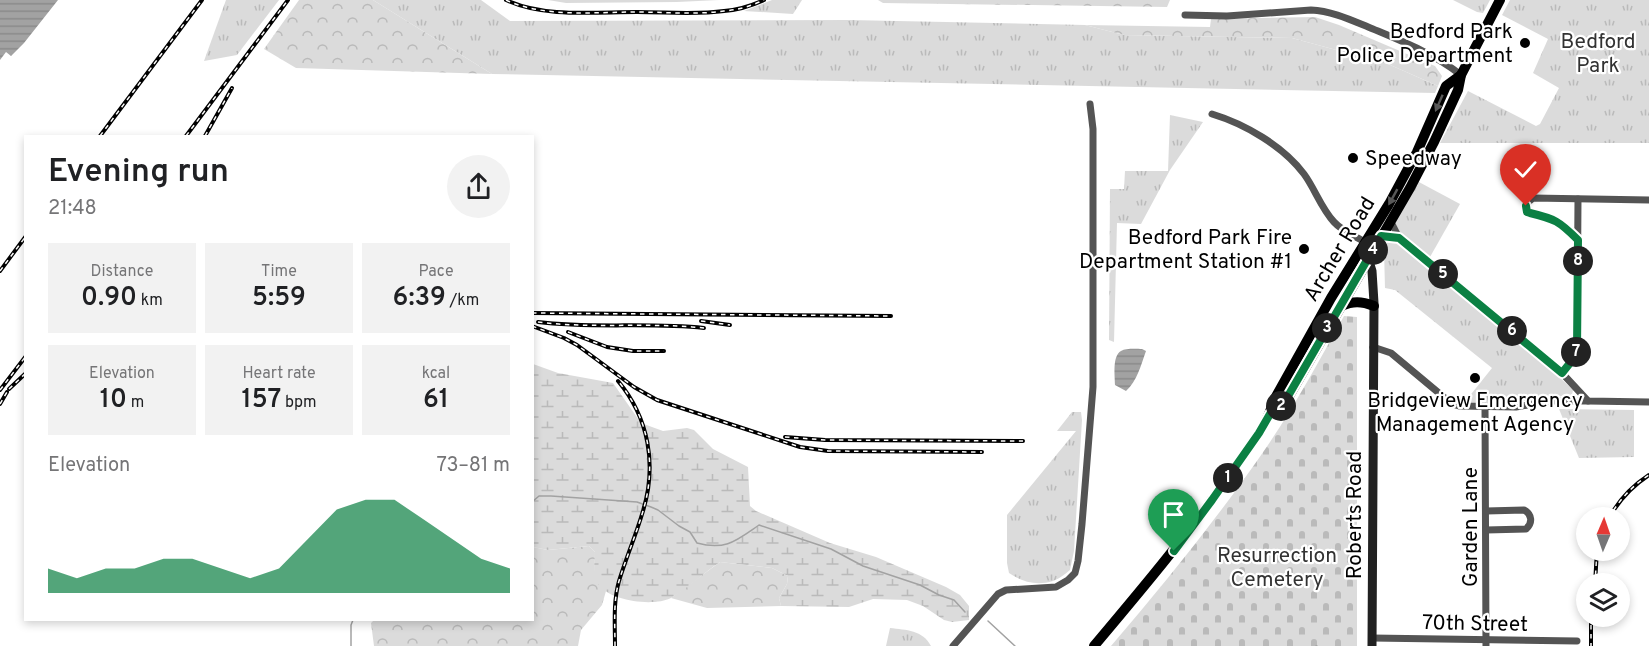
<!DOCTYPE html>
<html lang="en">
<head>
<meta charset="utf-8">
<style>
  :root { --surface:#fff; --page:#f2f2f2; --text:#202124; --muted:#757577; --accent:#0b8043 }
  body { margin:0; font-family:Overpass,sans-serif; background:var(--page); color:var(--text); height:100vh; display:flex; flex-direction:column; font-size:22px; white-space:nowrap }
  * { box-sizing:border-box; margin:0 }
  p { font-size:20px; color:var(--muted) }
  .icon { flex:none; width:33px; height:33px; fill:none; stroke:currentColor; stroke-width:2; stroke-linecap:round; stroke-linejoin:round }
  .map { position:relative; flex:1; overflow:hidden }
  .drawer { position:absolute; left:24px; top:135px; width:510px; height:486px; display:flex; flex-direction:column; background:var(--surface); border-radius:0px; box-shadow:0 3px 9px #0003 }
  .drawer>* { flex:none }
  .needle { width:39px; rotate:2deg }
  .controls { position:absolute; left:1576px; top:507px; display:grid; gap:12px }
  .controls a { display:grid; place-items:center; width:54px; height:54px; border-radius:50%; background:var(--surface); box-shadow:0 3px 9px #0003; font-size:30px }
  .pin { position:absolute; display:grid; place-items:center; width:51px; height:51px; color:#fff; margin:-62px -26px; border-radius:50% 50% 50% 0; rotate:-45deg; box-shadow:0 0 6px #0007 }
  .pin .icon { rotate:45deg }
  .km { position:absolute; width:30px; height:30px; margin:-15px; border-radius:50%; background:#222; color:#fff; font-size:16px; line-height:30px; text-align:center }
  .round { display:grid; place-items:center; flex:none; width:63px; height:63px; border-radius:32px; background:var(--page) }
  .summary { display:flex; align-items:center; justify-content:space-between; height:102px; padding:0 24px }
  h1 { font-size:33px; font-weight:600; line-height:45px }
  .stats { display:grid; grid-template-columns:repeat(3,1fr); gap:9px; height:102px; padding:6px 24px }
  .stats div { display:grid; align-content:center; border-radius:0px; background:var(--page); text-align:center }
  .stats b { font-size:26px; font-weight:600 }
  .stats small { font-size:16px; font-weight:400 }
  .stats p { font-size:16px }
  .chart { height:168px; padding:12px 24px }
  .chart p { display:flex; justify-content:space-between }
  .chart svg { width:100%; height:108px; margin-top:6px; fill:var(--accent); opacity:.7 }
  .map>svg:first-child { display:block }
  .grass { fill:url(#grass-tufts) }
  .forest { fill:url(#forest-crowns) }
  .wetland { fill:url(#wetland-marsh) }
  .cemetery { fill:url(#cemetery-stones) }
  .water { fill:url(#water-rules) }
  .lines { fill:none; stroke-linecap:round; stroke-linejoin:round }
  .stream { stroke:#a2a2a2; stroke-width:1.5 }
  .street { stroke:#545454; stroke-width:7 }
  .secondary { stroke:#212121; stroke-width:9 }
  .primary { stroke:#000; stroke-width:10 }
  .rail-casing { stroke:#000; stroke-width:4 }
  .rail { stroke:#fff; stroke-width:1.5; stroke-dasharray:4.5; stroke-linecap:butt }
  .oneway { fill:#595959 }
  .route-casing { stroke:#fff; stroke-width:12 }
  .route { stroke:#0b8043; stroke-width:8 }
  .poi-dot { fill:#000; stroke:#fff; stroke-width:2 }
  .labels { text-anchor:middle; stroke-width:4.5; stroke-linejoin:round; paint-order:stroke }
  .poi-label { font-size:21px; fill:#000; stroke:#fff; text-anchor:end }
  .park-label { font-size:21px; fill:#323232; stroke:#fff }
  .street-label { font-size:21px; fill:#000; stroke:#fff }
</style>
</head>
<body>
<div class="map">
<svg width="1649" height="646" viewBox="0 0 1649 646">
  <defs>
    <pattern id="grass-tufts" width="24" height="20" patternUnits="userSpaceOnUse" patternTransform="scale(1.5)"><rect width="24" height="20" fill="#dbdbdb"/><path d="M3 7l-1-3M5 7V3M7 7l1-3M15 17l-1-3M17 17v-4M19 17l1-3" fill="none" stroke="#bababa"/></pattern>
    <pattern id="forest-crowns" width="20" height="18" patternUnits="userSpaceOnUse" patternTransform="scale(1.5)"><rect width="20" height="18" fill="#dbdbdb"/><path d="M2 6a3 3 0 1 1 6 0M12 15a3 3 0 1 1 6 0" fill="none" stroke="#bababa"/></pattern>
    <pattern id="wetland-marsh" width="20" height="14" patternUnits="userSpaceOnUse" patternTransform="scale(1.5)"><rect width="20" height="14" fill="#dbdbdb"/><path d="M1 5h8M5 5V1M11 12h8M15 12V8" fill="none" stroke="#bababa"/></pattern>
    <pattern id="cemetery-stones" width="16" height="16" patternUnits="userSpaceOnUse" patternTransform="scale(1.5)"><rect width="16" height="16" fill="#dbdbdb"/><path d="M2 7V4a2 2 0 0 1 4 0v3zM10 15v-3a2 2 0 0 1 4 0v3z" fill="#bababa"/></pattern>
    <pattern id="water-rules" width="6" height="5" patternUnits="userSpaceOnUse" patternTransform="scale(1.5)"><rect width="6" height="5" fill="#a2a2a2"/><path d="M0 2.5h6" fill="none" stroke="#8a8a8a"/></pattern>
  </defs>
  <rect width="100%" height="100%" fill="#fff"/>
  <g class="grass">
    <polygon points="226,0 279,0 237,55 204,61"/>
    <polygon points="373,0 481,0 510,21 849,20 1085,25 1124,35 1292,38 1388,64 1438,86 1435,93 492,74"/>
    <polygon points="772,0 802,0 793,14 744,11"/>
    <polygon points="1453,0 1490,0 1483,13 1477,12"/>
    <polygon points="1510,0 1649,0 1649,143 1440,143 1468,91 1536,126 1540,124 1559,88 1533,73 1548,39 1502,15"/>
    <polygon points="1170,115 1203,122 1170,170 1141,224 1117,223 1114,342 1109,340 1110,189 1124,189 1125,171 1168,171"/>
    <polygon points="1417,181 1460,204 1430,257 1399,232 1395,222"/>
    <path d="M1392,240C1454,285 1514,335 1571,388L1573,390L1572,395L1568,396L1541,397L1517,403H1464L1492,368L1395,290L1385,288L1384,250L1388,241H1390Z"/>
    <polygon points="1559,409 1634,410 1634,457 1579,458"/>
    <path d="M1072,412H1081L1082,420L1074,551L1070,570C1065,574 1059,579 1053,581C1037,586 1022,582 1009,573L1007,563V515L1076,431H1057Z"/>
    <path d="M890,628C906,630 923,630 931,646H886Z"/>
  </g>
  <g class="forest">
    <polygon points="299,0 373,0 492,74 296,68 264,49"/>
    <polygon points="548,0 719,0 677,2 566,3"/>
    <polygon points="878,0 1170,0 1167,7 883,3"/>
    <polygon points="1315,17 1339,25 1435,66 1442,76 1438,86 1388,64 1292,38 1124,35 1085,25 1210,27 1211,19"/>
    <path d="M589,546L595,552C595,570 592,578 606,591L602,605L581,630L578,646H374L371,623L374,620H532L533,547L548,550Z"/>
    <polygon points="720,562 772,568 788,576 787,584 779,598 781,606 707,608 671,598"/>
  </g>
  <path class="wetland" d="M533,364L558,373L613,383L641,423L663,431L687,428L694,430L713,449L748,467L750,506L756,511L830,543L876,557L946,587L960,595L969,606V620L952,622L944,620L923,606L907,600L873,599L849,607L781,606L779,598L787,584L788,576L772,568L720,562C704,573 688,588 671,598C653,607 610,601 598,584C592,575 595,563 595,552L589,546L548,550L533,547Z"/>
  <path class="cemetery" d="M1344,316L1357,317V646H1111C1166,582 1220,515 1268,445C1296,404 1320,359 1344,316Z"/>
  <g class="water">
    <polygon points="0,0 58,0 24,43 11,56 6,52 0,60"/>
    <path d="M1142,349L1146,351C1141,365 1137,381 1126,391L1115,385C1115,376 1112,356 1121,351C1126,348 1137,349 1142,349Z"/>
  </g>
  <g class="lines">
    <g class="stream">
      <path d="M532,502L539,496H551L637,502L651,507L658,510L679,526L690,532L697,543C726,551 737,540 759,525L831,549L863,566L920,585L939,595L954,600L965,612"/>
      <polyline points="988,621 1015,646"/>
      <polyline points="351,646 351,625 353,620"/>
      <polyline points="1316,646 1317,646"/>
    </g>
    <g class="street">
      <path d="M1185,15L1227,16L1311,10C1333,11 1353,21 1373,29C1404,42 1434,54 1461,75"/>
      <path d="M1212,114C1245,124 1283,146 1304,174C1315,189 1321,208 1334,222C1342,231 1355,236 1365,242"/>
      <polyline points="1391,222 1399,238 1562,373 1588,401 1649,402"/>
      <polyline points="1578,240 1564,226 1555,220 1527,212 1527,203 1533,198 1649,200"/>
      <polyline points="1373,347 1391,353 1452,404 1459,406 1516,407 1550,401 1588,401"/>
      <polyline points="1562,373 1574,358 1577,350 1578,199"/>
      <polyline points="1485,407 1486,646"/>
      <path d="M1486,511L1524,510C1532,514 1533,523 1526,529L1486,530"/>
      <polyline points="1372,638 1577,641"/>
      <polyline points="953,646 998,594 1006,590 1056,587 1068,580 1075,573 1078,561 1082,524 1093,387 1093,129 1090,104"/>
    </g>
    <polyline class="secondary" points="1365,242 1368,258 1372,271 1374,303 1372,646"/>
    <g class="primary">
      <path d="M1341,306C1353,301 1361,301 1374,306"/>
      <polyline points="1270,414 1285,403 1410,188 1434,142 1458,90 1461,75 1500,0"/>
      <path d="M1094,646C1142,589 1190,532 1233,470C1248,448 1267,426 1274,400L1331,298L1389,204L1417,152L1446,86L1461,75"/>
    </g>
    <g class="rail-casing">
      <g id="rail">
        <path d="M506,0C544,18 595,12 637,12C666,12 696,15 724,11C738,10 751,6 764,0"/>
        <polyline points="100,136 202,0"/>
        <polyline points="186,136 288,0"/>
        <polyline points="205,136 232,88"/>
        <polyline points="0,271 26,236"/>
        <polyline points="532,313 891,316"/>
        <polyline points="701,321 730,325"/>
        <path d="M538,322C593,329 649,322 704,328"/>
        <polyline points="532,326 564,338 577,345 634,387 657,400 800,447 828,451 982,452"/>
        <polyline points="568,332 607,347 633,351 664,351"/>
        <polyline points="9,389 26,373"/>
        <polyline points="0,390 26,356"/>
        <polyline points="0,404 7,392"/>
        <polyline points="785,437 825,440 1023,441"/>
        <polyline points="26,470 26,567"/>
        <path d="M1609,518C1619,500 1632,486 1649,475"/>
        <polyline points="1595,584 1597,550"/>
        <polyline points="1591,616 1591,646"/>
        <path d="M615,646C615,625 613,602 619,581C626,558 636,535 643,511C657,465 649,418 618,381"/>
      </g>
    </g>
    <use href="#rail" class="rail"/>
  </g>
  <defs><path id="oneway-solid" d="M-6-.8H1V-3.2L6.5 0L1 3.2V.8H-6Z" transform="scale(1.5)"/></defs>
  <g class="oneway">
    <use href="#oneway-solid" transform="translate(1439 103) rotate(114)"/>
    <use href="#oneway-solid" transform="translate(1393 197) rotate(119)"/>
  </g>
  <g class="lines">
    <g class="route-casing">
      <path id="route" d="M1174,551L1212,500L1259,433L1270,414L1284,403L1381,236L1399,238L1562,373L1574,358L1577,350L1578,240C1559,221 1555,219 1530,213L1527,212L1526,206"/>
    </g>
    <use href="#route" class="route"/>
  </g>
  <g class="poi-dot">
    <circle cx="1525" cy="43" r="6"/>
    <circle cx="1353" cy="158" r="6"/>
    <circle cx="1304" cy="249" r="6"/>
    <circle cx="1475" cy="378" r="6"/>
  </g>
  <g class="labels">
    <g class="poi-label">
      <text x="1513" y="38">Bedford Park<tspan x="1513" dy="24">Police Department</tspan></text>
      <text x="1365" y="165" text-anchor="start">Speedway</text>
      <text x="1292" y="244">Bedford Park Fire<tspan x="1292" dy="24">Department Station #1</tspan></text>
      <text x="1475" y="407" text-anchor="middle">Bridgeview Emergency<tspan x="1475" dy="24">Management Agency</tspan></text>
    </g>
    <g class="park-label">
      <text x="1598" y="48">Bedford<tspan x="1598" dy="24">Park</tspan></text>
      <text x="1277" y="562">Resurrection<tspan x="1277" dy="24">Cemetery</tspan></text>
    </g>
    <g class="street-label">
      <text transform="translate(1339 249) rotate(-59)" y="7">Archer Road</text>
      <text transform="translate(1354 515) rotate(-90)" y="7">Roberts Road</text>
      <text transform="translate(1470 527) rotate(-90)" y="7">Garden Lane</text>
      <text transform="translate(1475 623) rotate(1)" y="7">70th Street</text>
    </g>
  </g>
</svg>
<div class="controls">
<a><svg class="needle" viewBox="-14 -14 28 28"><path d="M0-13l5 13h-10z" fill="#e53935"/><path d="M0 13l5-13h-10z" fill="#757577"/></svg></a>
<a><svg class="icon" aria-label="layers" viewBox="0 0 24 24"><path d="M12 4l9 5-9 5-9-5zM3 14l9 5 9-5"/></svg></a>
</div>
<div class="pin" style="left:1174px;top:551px;background:#1e9e55"><svg class="icon" aria-label="arrive" viewBox="0 0 24 24"><path d="M6 21V4h12l-3 4 3 4H6"/></svg></div>
<div class="pin" style="left:1526px;top:206px;background:#d93025"><svg class="icon" aria-label="check" viewBox="0 0 24 24"><path d="M5 12l5 5 9-10"/></svg></div>
<b class="km" style="left:1228px;top:478px">1</b>
<b class="km" style="left:1281px;top:406px">2</b>
<b class="km" style="left:1327px;top:328px">3</b>
<b class="km" style="left:1373px;top:250px">4</b>
<b class="km" style="left:1443px;top:274px">5</b>
<b class="km" style="left:1512px;top:331px">6</b>
<b class="km" style="left:1576px;top:352px">7</b>
<b class="km" style="left:1578px;top:261px">8</b>
<section class="drawer">
<div class="summary"><div><h1>Evening run</h1><p>21:48</p></div><a class="round"><svg class="icon" aria-label="share" viewBox="0 0 24 24"><path d="M12 15V3M7 8l5-5 5 5M5 13v7h14v-7"/></svg></a></div>
<div class="stats">
<div><p>Distance</p><b>0.90<small> km</small></b></div>
<div><p>Time</p><b>5:59</b></div>
<div><p>Pace</p><b>6:39<small> /km</small></b></div>
</div>
<div class="stats">
<div><p>Elevation</p><b>10<small> m</small></b></div>
<div><p>Heart rate</p><b>157<small> bpm</small></b></div>
<div><p>kcal</p><b>61</b></div>
</div>
<div class="chart"><p><span>Elevation</span>73–81 m</p>
<svg viewBox="0 0 160 44" preserveAspectRatio="none"><path d="M0 44V34L10 38L20 34L30 34L40 30L50 30L60 34L70 38L80 34L90 22L100 10L110 6L120 6L130 14L140 22L150 30L160 34V44z"/></svg>
</div>
</section>
</div>
</body>
</html>
